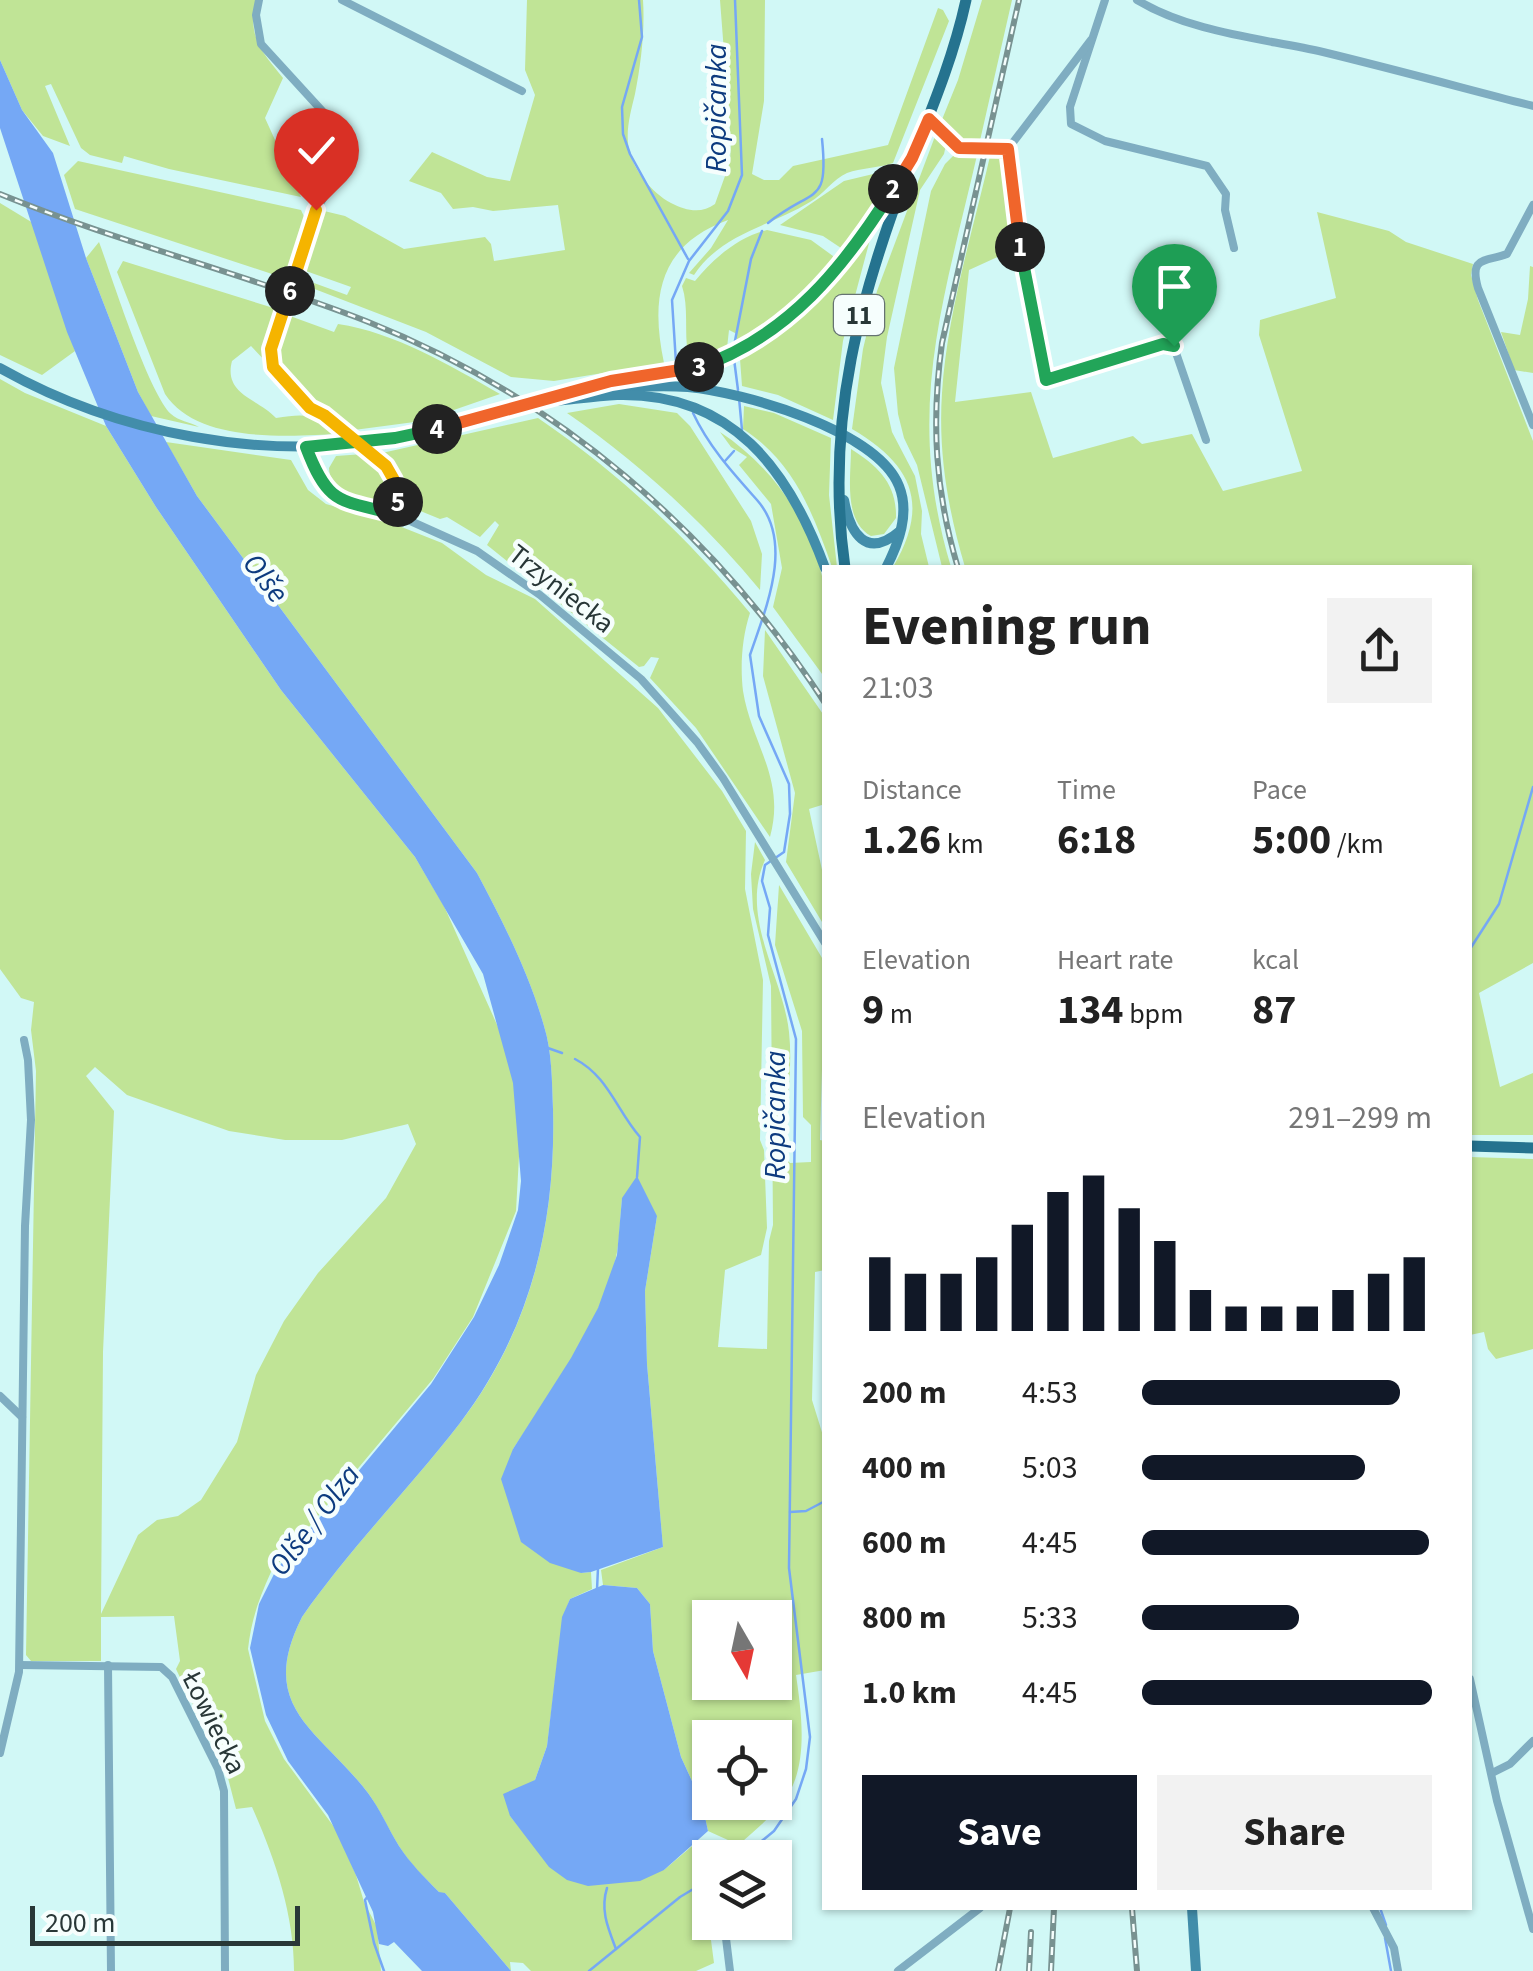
<!DOCTYPE html>
<html lang="en">
<head>
<meta charset="utf-8">
<style>
  :root { --surface:#fff; --page:#f2f2f2; --text:#222; --muted:#767676; --accent:#111827 }
  body { margin:0; font-family:"Source Sans 3",sans-serif; background:var(--page); color:var(--text); height:100vh; display:flex; flex-direction:column; font-size:38px; white-space:nowrap }
  * { box-sizing:border-box; margin:0 }
  p { font-size:32px; color:var(--muted) }
  .icon { flex:none; width:55px; height:55px; fill:none; stroke:currentColor; stroke-width:2; stroke-linecap:round; stroke-linejoin:round }
  .map { position:relative; flex:1; overflow:hidden }
  .details { position:absolute; left:822px; top:565px; width:650px; height:1345px; display:flex; flex-direction:column; background:var(--surface); border-radius:0px; box-shadow:0 2px 8px #0004 }
  .details>* { flex:none }
  .needle { width:65px; rotate:171deg }
  .tools { position:absolute; left:692px; top:1600px; display:grid; gap:20px }
  .tools a { display:grid; place-items:center; width:100px; height:100px; border-radius:0px; background:var(--surface); box-shadow:0 2px 8px #0004; font-size:50px }
  .scale { position:absolute; left:30px; bottom:25px; width:270px; box-sizing:border-box; padding-left:10px; border:5px solid #283737; border-top:0; font-size:28px; line-height:35px; white-space:nowrap; color:#283737; -webkit-text-stroke:8px #f6fefd; paint-order:stroke }
  .pin { position:absolute; display:grid; place-items:center; width:85px; height:85px; color:#fff; margin:-102px -42px; border-radius:50% 50% 50% 0; rotate:-45deg; box-shadow:0 0 10px #0007 }
  .pin .icon { rotate:45deg }
  .km { position:absolute; width:50px; height:50px; margin:-25px; border-radius:50%; background:#222; color:#fff; font-size:28px; line-height:50px; text-align:center }
  .round { display:grid; place-items:center; flex:none; width:105px; height:105px; border-radius:0px; background:var(--page) }
  .summary { display:flex; align-items:center; justify-content:space-between; height:170px; padding:0 40px }
  h1 { font-size:55px; font-weight:700; line-height:75px }
  .figures { display:grid; grid-template-columns:repeat(3,1fr); gap:15px; height:170px; padding:10px 40px }
  .figures div { display:grid; align-content:center }
  .figures b { font-size:42px; font-weight:700 }
  .figures small { font-size:28px; font-weight:400 }
  .figures p { font-size:28px }
  .chart { height:280px; padding:20px 40px }
  .chart p { display:flex; justify-content:space-between }
  .chart svg { width:100%; height:180px; margin-top:10px; stroke:var(--accent); stroke-width:6 }
  .button { display:flex; gap:20px; margin-top:auto; padding:20px 40px }
  .button a { flex:1; height:115px; border-radius:0px; background:var(--accent); color:#fff; font-size:40px; font-weight:700; line-height:115px; text-align:center }
  .button a+a { background:var(--page); color:var(--text) }
  ul { padding:0 40px; list-style:none; font-size:32px }
  li { display:grid; grid-template-columns:160px 120px 1fr; align-items:center; height:75px }
  li i { height:25px; border-radius:12px; background:var(--accent) }
  .map>svg:first-child { display:block }
  .green { fill:#c0e496; fill-rule:evenodd }
  .water { fill:#75a8f5 }
  .lines { fill:none; stroke-linecap:round; stroke-linejoin:round }
  .stream { stroke:#75a8f5; stroke-width:2.5 }
  .street { stroke:#7fadc1; stroke-width:8 }
  .secondary { stroke:#428daa; stroke-width:10 }
  .primary { stroke:#25738f; stroke-width:11 }
  .rail-casing { stroke:#789291; stroke-width:6 }
  .rail { stroke:#f6fefd; stroke-width:2.5; stroke-dasharray:8; stroke-linecap:butt }
  .split-1-casing { stroke:#fff; stroke-width:20 }
  .split-2-casing { stroke:#fff; stroke-width:20 }
  .split-3-casing { stroke:#fff; stroke-width:20 }
  .split-4-casing { stroke:#fff; stroke-width:20 }
  .split-5-casing { stroke:#fff; stroke-width:20 }
  .split-6-casing { stroke:#fff; stroke-width:20 }
  .split-7-casing { stroke:#fff; stroke-width:20 }
  .split-1 { stroke:#22a559; stroke-width:12 }
  .split-2 { stroke:#f0652b; stroke-width:12 }
  .split-3 { stroke:#22a559; stroke-width:12 }
  .split-4 { stroke:#f0652b; stroke-width:12 }
  .split-5 { stroke:#22a559; stroke-width:12 }
  .split-6 { stroke:#f5b400; stroke-width:12 }
  .split-7 { stroke:#f5b400; stroke-width:12 }
  .labels { text-anchor:middle; stroke-width:9; stroke-linejoin:round; paint-order:stroke }
  .shield { fill:#f6fefd; stroke:#667372; stroke-width:2.5 }
  .shield-label { font-size:25px; font-weight:bold; fill:#283737 }
  .street-label { font-size:28px; fill:#283737; stroke:#f6fefd }
  .water-label { font-size:30px; font-style:italic; fill:#0d3b7f; stroke:#f6fefd }
</style>
</head>
<body>
<div class="map">
<svg width="1533" height="1971" viewBox="0 0 1533 1971">
  <rect width="100%" height="100%" fill="#d1f8f6"/>
  <g class="green">
    <path d="M0,0H256C247,36 261,51 283,78L265,118L301,197L169,169L124,156L122,163L90,155L81,148L51,84L45,86L70,146L43,136L22,110L0,60Z"/>
    <path d="M527,0H643C645,30 641,64 635,94C631,111 625,131 629,149C633,170 652,193 671,203C686,211 702,214 715,204L730,162L731,143L720,0H765L764,101L752,174L764,180H779L793,166L888,145L938,8L943,10L949,21L893,163C878,168 861,168 847,173C833,179 824,194 810,202C769,227 722,233 694,275L689,273L711,248L728,220C659,245 650,297 664,363L554,381L511,377L426,332L312,288L314,283L347,295L351,287L303,270L318,227L320,210L345,216L404,249L485,237L491,244L494,261L565,250L558,205L493,211L473,207L453,209L441,193L409,181L432,152L487,177L510,181L535,95L525,70Z"/>
    <path d="M982,0H1012L979,145C950,145 958,131 941,122L958,80Z"/>
    <path d="M937,131L947,140L944,154L920,190L887,337L881,383L892,432L915,476L922,511L921,534L929,567H893C930,504 913,465 852,429L863,349L877,291Z"/>
    <path d="M978,151C943,304 904,411 951,567H942L917,465L904,438L898,414L894,368L931,191L945,164L954,155Z"/>
    <path d="M991,152L1004,158L1005,164L1015,249L969,270L955,402L1031,392L1053,458L1133,436L1142,444L1192,434L1223,491L1302,471L1259,335L1260,320L1336,298L1317,212L1389,231L1406,242L1473,264L1471,275L1478,300L1533,441V963L1479,993L1500,1087L1533,1073V1135H1470V568L965,567C948,510 938,453 942,393C947,313 973,231 991,152Z"/>
    <polygon points="78,161 301,210 308,225 290,280 75,209 64,175"/>
    <polygon points="894,169 865,218 841,248 823,236 780,225 844,181"/>
    <polygon points="0,203 33,223 75,351 42,375 0,355"/>
    <path d="M767,230L811,240L833,256L832,265C804,298 774,323 736,343L737,334L729,330L727,348L697,359L688,354C684,332 689,307 682,286L686,278L695,281C713,259 738,237 767,230Z"/>
    <path d="M872,232L843,341L833,420L778,395L742,386L740,359C796,327 835,285 872,232Z"/>
    <path d="M99,242C112,277 148,392 171,414C178,421 190,422 199,427L151,416L138,392L86,258Z"/>
    <path d="M123,261L280,310L267,350L268,364L251,346L232,361C223,395 259,399 276,418C307,413 316,414 341,434C288,436 198,444 165,394L117,272Z"/>
    <polygon points="1530,266 1533,267 1533,373 1514,370 1501,332 1520,335 1528,299"/>
    <path d="M290,316L334,332L338,324C394,332 451,366 500,394L422,421L354,430C340,418 328,410 312,402C307,399 282,372 277,366L278,351Z"/>
    <path d="M0,379L25,393L106,426L156,507L281,690L415,857L444,906L523,1083L516,1211L473,1317L433,1379L271,1572C259,1598 251,1621 248,1649L265,1721L284,1759L337,1831L356,1875L364,1902L377,1927L381,1971H294C294,1914 275,1859 252,1807L236,1809L228,1778L176,1669L180,1661L174,1616L101,1617V1661H31L26,1655L36,1071L31,1030L34,1002L21,998L0,969ZM95,1067L127,1095L229,1131L285,1140H342L408,1124L416,1144L386,1198L318,1273L284,1321L256,1375L237,1442L201,1500L178,1516L157,1520L138,1535L101,1614L103,1352L114,1111L86,1076Z"/>
    <path d="M619,404L677,413L690,426L751,521L762,554L760,590C704,522 639,463 567,413Z"/>
    <path d="M744,406L774,413L831,438L829,495L837,567H832C813,513 794,462 743,429Z"/>
    <path d="M538,418C619,473 688,538 750,613C742,637 740,666 743,691C752,745 786,779 770,837L696,728L650,678L659,658L651,657L644,666L639,667L492,549L487,545L499,525L495,521L480,537L447,517L440,519L413,508L405,480L382,453Z"/>
    <path d="M720,432C773,467 810,521 824,584C831,612 825,648 825,678L773,607L782,568L771,504L739,465L747,457L731,447Z"/>
    <path d="M166,442L291,460L308,490L326,504L389,522L442,543L486,575L535,599L658,708L722,791L746,831L745,889L763,980L760,1140L764,1150L767,1228L761,1255L725,1270L718,1347L767,1349L769,1241L773,1225L771,986L753,909L751,874L755,842L765,860C739,917 783,976 789,1032C792,1060 789,1088 786,1117L777,1124V1149L790,1163L811,1162V1125L803,1117L802,1031L775,945L779,885L825,963L820,1140L825,1141V1270L815,1272L812,1400L825,1442V1670L796,1675C802,1716 810,1772 780,1806C768,1820 752,1832 739,1845L708,1831L702,1803L681,1757L653,1651L650,1604L637,1588L603,1585L601,1570L663,1547L647,1364L645,1291L657,1216L622,1199C620,1216 620,1235 617,1252C606,1315 549,1396 513,1449L581,1573L591,1572L592,1589L570,1599L563,1617L547,1746L535,1780L510,1816L527,1837L664,1870L698,1841L714,1963L696,1971H531L523,1963L510,1962L511,1971L445,1893H440C425,1878 410,1864 399,1846C388,1829 380,1809 368,1793C319,1729 256,1708 302,1617C350,1548 409,1489 460,1423C531,1330 556,1224 553,1109C552,1083 552,1051 544,1026C529,973 503,922 477,873L197,496ZM710,1618H775V1682H710ZM710,1738H775V1802H710Z"/>
    <path d="M851,449C878,466 897,484 896,518L884,534L871,536C843,521 851,476 851,449Z"/>
    <path d="M364,454L388,478L392,494L389,498C369,503 329,492 329,468L336,456Z"/>
    <polygon points="765,630 825,717 825,804 809,809 825,884 825,927 786,862 795,793 763,676"/>
    <polygon points="1470,1157 1533,1159 1533,1349 1496,1359 1488,1349 1484,1332 1470,1335"/>
  </g>
  <g class="water">
    <path d="M0,60L22,110L53,153L86,258L138,392L197,496L477,873C503,922 529,973 544,1026C552,1051 552,1082 553,1109C556,1224 531,1329 460,1423C409,1489 350,1548 302,1617C256,1708 319,1729 368,1793C380,1809 388,1828 399,1846C410,1863 425,1878 439,1892L445,1893L511,1971H422L394,1942L388,1946L379,1944L373,1912L328,1815L288,1761L266,1715L250,1648L259,1604L276,1570L431,1384L474,1317L499,1265L518,1210L521,1181L513,1083L483,974L415,857L281,690L156,507L106,426L67,332L0,128Z"/>
    <polygon points="637,1176 657,1216 645,1291 647,1364 663,1547 591,1572 581,1573 550,1563 521,1542 501,1479 513,1449 571,1358 598,1308 617,1255 622,1198"/>
    <polygon points="603,1585 637,1588 650,1604 653,1651 681,1757 702,1803 708,1831 664,1870 640,1881 588,1886 567,1880 549,1867 510,1816 503,1794 535,1780 547,1746 562,1617 570,1599"/>
  </g>
  <g class="lines">
    <g class="stream">
      <polyline points="639,0 642,37 622,107 623,134 630,154 688,259"/>
      <path d="M768,223C814,186 829,207 822,139"/>
      <polyline points="733,351 751,259 762,231"/>
      <polyline points="734,359 738,390"/>
      <polyline points="676,363 672,300 689,261 728,211 742,175 735,0"/>
      <polyline points="739,398 742,430"/>
      <path d="M693,413C709,447 733,473 757,500C795,543 765,610 750,655L759,716L789,784L790,814L784,852L765,865L762,881L770,908L768,935L796,1039L789,1568L810,1737L806,1769L796,1799L774,1831L741,1858"/>
      <polyline points="725,461 734,451"/>
      <polyline points="1470,949 1499,904 1533,787"/>
      <polyline points="545,1047 562,1053"/>
      <path d="M575,1059C608,1076 617,1111 640,1137L637,1177"/>
      <polyline points="790,1512 806,1511 825,1501"/>
      <polyline points="597,1590 598,1568"/>
      <path d="M607,1888C600,1910 608,1928 616,1949"/>
      <polyline points="368,1896 365,1900 374,1943 384,1971"/>
      <polyline points="1380,1908 1386,1925"/>
      <polyline points="1385,1938 1391,1971"/>
      <polyline points="589,1971 680,1897 710,1879"/>
    </g>
    <g class="street">
      <path d="M259,0L256,15L261,44L325,114L343,138L346,152L343,166L316,210L270,357C285,410 380,435 396,484C399,494 397,504 397,515"/>
      <polyline points="342,0 522,91"/>
      <polyline points="1105,0 1070,107 1071,124 1105,141 1207,166 1226,194 1225,210 1234,248"/>
      <path d="M1137,0C1192,33 1261,38 1323,52C1393,69 1463,88 1533,106"/>
      <polyline points="1091,40 1008,149 1019,244 1043,377 1050,380 1163,344 1174,347 1206,440"/>
      <polyline points="929,119 959,148 1008,149"/>
      <path d="M1533,205L1507,254C1485,262 1469,256 1478,288L1533,425"/>
      <polyline points="305,447 324,488 333,496 397,515 477,551 540,595 641,679 697,742 723,778 825,943"/>
      <polyline points="0,1396 22,1417"/>
      <polyline points="20,1665 161,1667 172,1677 218,1769 224,1791 225,1971"/>
      <polyline points="108,1665 111,1971"/>
      <polyline points="1470,1679 1497,1801 1533,1929"/>
      <polyline points="0,1753 19,1672 25,1226 31,1120 28,1060 24,1040"/>
      <polyline points="1492,1773 1510,1764 1533,1741"/>
      <polyline points="1373,1908 1394,1948 1398,1971"/>
      <polyline points="724,1922 730,1971"/>
      <polyline points="898,1971 980,1908"/>
    </g>
    <g class="secondary">
      <path d="M0,368C117,434 264,462 397,438C469,424 538,397 610,381C666,368 710,370 762,338C824,300 866,233 904,172"/>
      <path d="M595,390C626,387 656,385 688,387C742,392 877,430 899,486C910,513 899,543 886,568"/>
      <path d="M556,401C576,399 597,396 617,395C732,392 789,470 825,568"/>
      <path d="M844,500C850,533 866,560 900,531"/>
      <polyline points="1192,1908 1196,1971"/>
    </g>
    <g class="primary">
      <path d="M845,568C824,420 860,295 912,159C933,106 954,55 966,0"/>
      <polyline points="1470,1146 1533,1148"/>
    </g>
    <g class="rail-casing">
      <g id="rail">
        <path d="M0,194C120,243 246,274 366,321C557,397 713,531 825,703"/>
        <path d="M958,568C935,491 931,422 942,343L1019,0"/>
        <polyline points="1132,1908 1137,1971"/>
        <polyline points="998,1971 1010,1908"/>
        <polyline points="1029,1971 1031,1932"/>
        <polyline points="1051,1971 1054,1908"/>
      </g>
    </g>
    <use href="#rail" class="rail"/>
  </g>
  <g class="lines">
    <g class="split-1-casing">
      <polyline id="split-1" points="1020,247 1046,380 1163,344 1174,346"/>
    </g>
    <g class="split-2-casing">
      <polyline id="split-2" points="893,189 912,158 929,119 959,148 1008,149 1020,247"/>
    </g>
    <g class="split-3-casing">
      <path id="split-3" d="M699,367C788,337 845,266 893,189"/>
    </g>
    <g class="split-4-casing">
      <polyline id="split-4" points="437,429 611,381 699,367"/>
    </g>
    <g class="split-5-casing">
      <path id="split-5" d="M398,502L397,515C339,499 329,507 306,447L395,438L437,429"/>
    </g>
    <g class="split-6-casing">
      <polyline id="split-6" points="290,291 271,349 273,367 310,408 324,415 386,466 394,480 398,502"/>
    </g>
    <g class="split-7-casing">
      <polyline id="split-7" points="290,291 316,210"/>
    </g>
    <use href="#split-1" class="split-1"/>
    <use href="#split-2" class="split-2"/>
    <use href="#split-3" class="split-3"/>
    <use href="#split-4" class="split-4"/>
    <use href="#split-5" class="split-5"/>
    <use href="#split-6" class="split-6"/>
    <use href="#split-7" class="split-7"/>
  </g>
  <g class="labels">
    <rect class="shield" x="834" y="295" width="50" height="40" rx="8"/>
    <g class="shield-label">
      <text x="859" y="324">11</text>
    </g>
    <g class="street-label">
      <text transform="translate(562 588) rotate(38)" y="10">Trzyniecka</text>
      <text transform="translate(215 1722) rotate(64)" y="10">Łowiecka</text>
    </g>
    <g class="water-label">
      <text transform="translate(716 108) rotate(-90)" y="10">Ropičanka</text>
      <text transform="translate(266 578) rotate(52)" y="10">Olše</text>
      <text transform="translate(775 1115) rotate(-90)" y="10">Ropičanka</text>
      <text transform="translate(314 1520) rotate(-53)" y="10">Olše / Olza</text>
    </g>
  </g>
</svg>
<div class="tools">
<a><svg class="needle" viewBox="-14 -14 28 28"><path d="M0-13l5 13h-10z" fill="#e53935"/><path d="M0 13l5-13h-10z" fill="#767676"/></svg></a>
<a><svg class="icon" aria-label="locate" viewBox="0 0 24 24"><circle cx="12" cy="12" r="6"/><path d="M12 2v4M12 18v4M2 12h4M18 12h4"/></svg></a>
<a><svg class="icon" aria-label="layers" viewBox="0 0 24 24"><path d="M12 4l9 5-9 5-9-5zM3 14l9 5 9-5"/></svg></a>
</div>
<div class="scale">200 m</div>
<div class="pin" style="left:1174px;top:346px;background:#1e9e55"><svg class="icon" aria-label="arrive" viewBox="0 0 24 24"><path d="M6 21V4h12l-3 4 3 4H6"/></svg></div>
<div class="pin" style="left:316px;top:210px;background:#d93025"><svg class="icon" aria-label="check" viewBox="0 0 24 24"><path d="M5 12l5 5 9-10"/></svg></div>
<b class="km" style="left:1020px;top:247px">1</b>
<b class="km" style="left:893px;top:189px">2</b>
<b class="km" style="left:699px;top:367px">3</b>
<b class="km" style="left:437px;top:429px">4</b>
<b class="km" style="left:398px;top:502px">5</b>
<b class="km" style="left:290px;top:291px">6</b>
<section class="details">
<div class="summary"><div><h1>Evening run</h1><p>21:03</p></div><a class="round"><svg class="icon" aria-label="share" viewBox="0 0 24 24"><path d="M12 15V3M7 8l5-5 5 5M5 13v7h14v-7"/></svg></a></div>
<div class="figures">
<div><p>Distance</p><b>1.26<small> km</small></b></div>
<div><p>Time</p><b>6:18</b></div>
<div><p>Pace</p><b>5:00<small> /km</small></b></div>
</div>
<div class="figures">
<div><p>Elevation</p><b>9<small> m</small></b></div>
<div><p>Heart rate</p><b>134<small> bpm</small></b></div>
<div><p>kcal</p><b>87</b></div>
</div>
<div class="chart"><p><span>Elevation</span>291–299 m</p>
<svg viewBox="0 0 160 44" preserveAspectRatio="none"><path d="M5 44V26M15 44V30M25 44V30M35 44V26M45 44V18M55 44V10M65 44V6M75 44V14M85 44V22M95 44V34M105 44V38M115 44V38M125 44V38M135 44V34M145 44V30M155 44V26"/></svg>
</div>
<ul>
<li><b>200 m</b>4:53<i style="width:89%"></i></li>
<li><b>400 m</b>5:03<i style="width:77%"></i></li>
<li><b>600 m</b>4:45<i style="width:99%"></i></li>
<li><b>800 m</b>5:33<i style="width:54%"></i></li>
<li><b>1.0 km</b>4:45<i style="width:100%"></i></li>
</ul>
<div class="button"><a>Save</a><a>Share</a></div>
</section>
</div>
</body>
</html>
